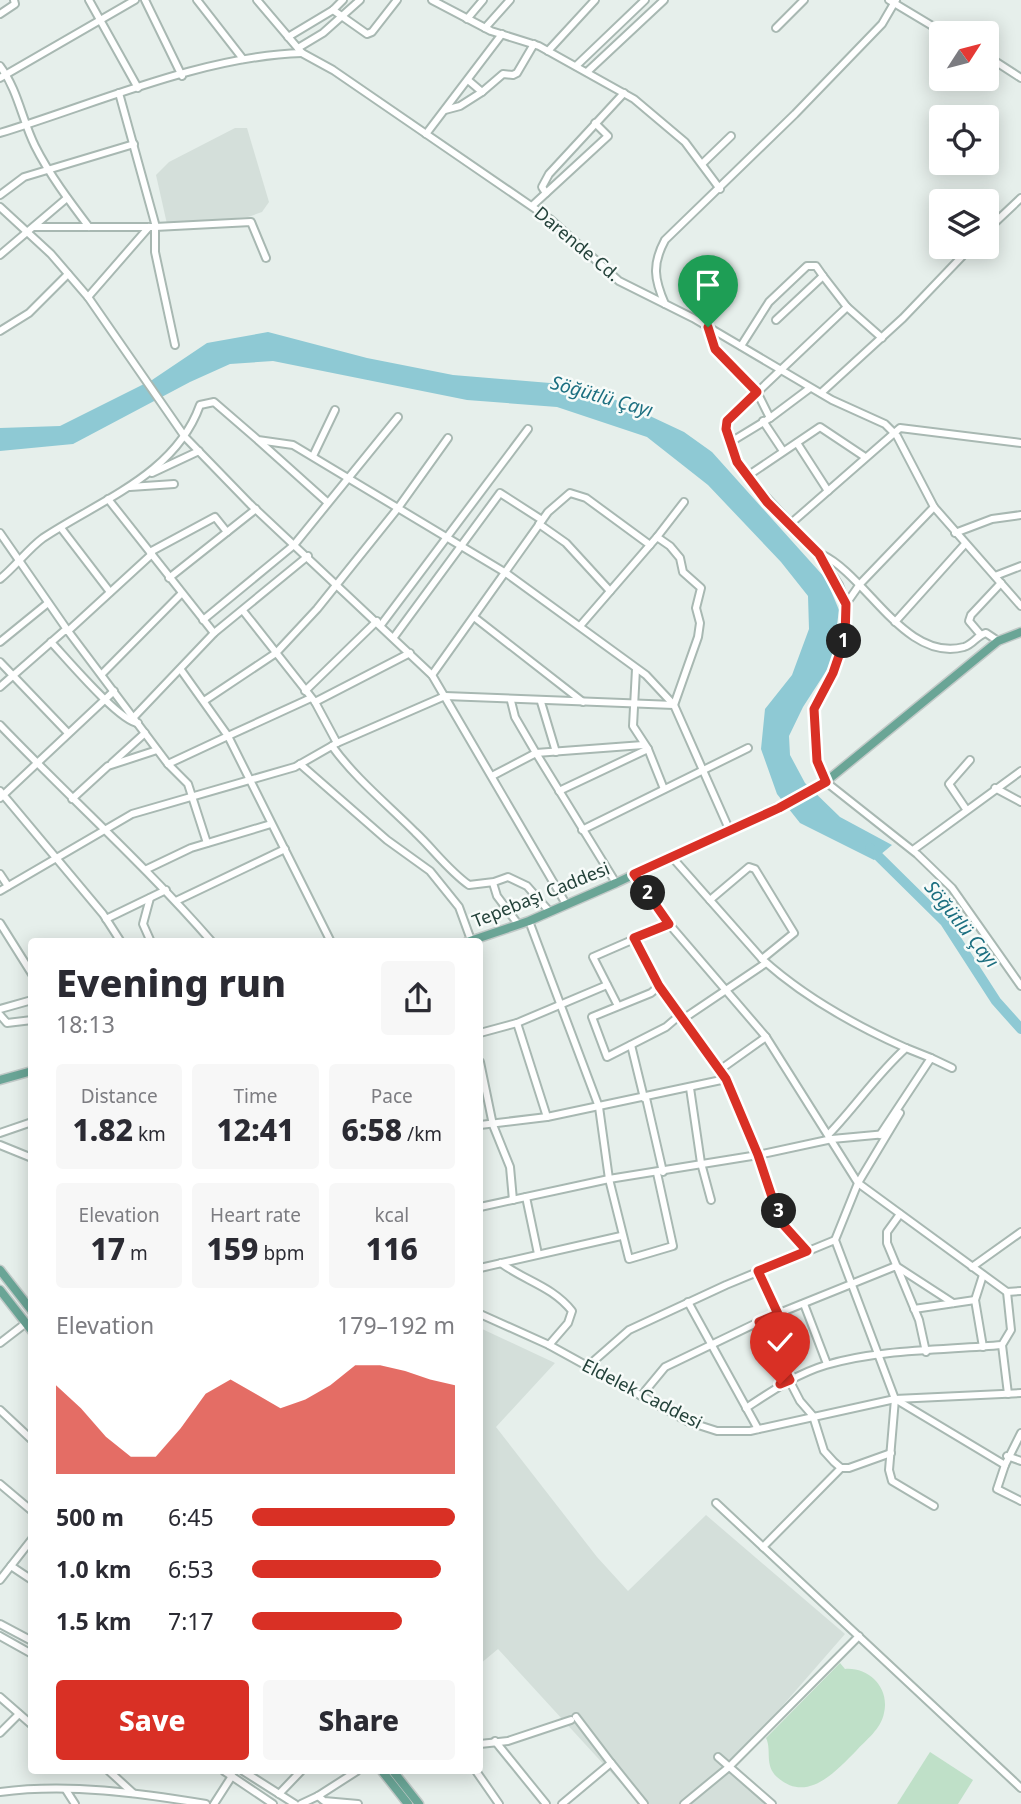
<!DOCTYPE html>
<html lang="en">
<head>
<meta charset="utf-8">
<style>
  :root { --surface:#fff; --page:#f7f7f7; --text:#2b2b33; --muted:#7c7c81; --accent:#d93025 }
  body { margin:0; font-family:"Noto Sans",sans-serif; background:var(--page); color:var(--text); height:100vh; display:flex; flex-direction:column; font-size:26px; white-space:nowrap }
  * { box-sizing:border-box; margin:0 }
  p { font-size:23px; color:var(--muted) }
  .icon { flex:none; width:38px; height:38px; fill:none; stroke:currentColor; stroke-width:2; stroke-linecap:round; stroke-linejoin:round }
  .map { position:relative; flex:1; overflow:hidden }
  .sheet { position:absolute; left:28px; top:938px; width:455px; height:836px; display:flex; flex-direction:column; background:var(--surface); border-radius:7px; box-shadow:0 4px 18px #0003 }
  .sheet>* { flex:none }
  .needle { width:46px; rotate:54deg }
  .controls { position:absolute; left:929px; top:21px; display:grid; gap:14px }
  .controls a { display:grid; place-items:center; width:70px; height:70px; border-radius:7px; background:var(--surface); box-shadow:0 4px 18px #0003; font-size:35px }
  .pin { position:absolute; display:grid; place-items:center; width:60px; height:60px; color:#fff; margin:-72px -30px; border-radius:50% 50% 50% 0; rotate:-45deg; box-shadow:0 0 7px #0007 }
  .pin .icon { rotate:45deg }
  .km { position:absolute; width:35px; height:35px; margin:-18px; border-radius:50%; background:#222; color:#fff; font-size:19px; line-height:35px; text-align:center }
  .round { display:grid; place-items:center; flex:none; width:74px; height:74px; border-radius:7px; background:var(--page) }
  .summary { display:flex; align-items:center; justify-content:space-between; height:119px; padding:0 28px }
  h1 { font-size:38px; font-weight:800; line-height:52px }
  .figures { display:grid; grid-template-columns:repeat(3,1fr); gap:10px; height:119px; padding:7px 28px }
  .figures div { display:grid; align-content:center; border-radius:7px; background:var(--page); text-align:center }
  .figures b { font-size:30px; font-weight:800 }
  .figures small { font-size:19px; font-weight:400 }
  .figures p { font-size:19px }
  .chart { height:196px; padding:14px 28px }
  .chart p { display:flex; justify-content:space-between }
  .chart svg { width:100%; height:126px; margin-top:7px; fill:var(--accent); opacity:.7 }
  .cta { display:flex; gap:14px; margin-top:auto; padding:14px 28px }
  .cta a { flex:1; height:80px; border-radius:7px; background:var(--accent); color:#fff; font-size:28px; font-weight:800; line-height:80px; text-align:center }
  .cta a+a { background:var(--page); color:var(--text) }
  ul { padding:0 28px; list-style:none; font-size:23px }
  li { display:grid; grid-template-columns:112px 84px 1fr; align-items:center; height:52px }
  li i { height:18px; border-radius:9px; background:var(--accent) }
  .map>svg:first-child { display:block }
  .built { fill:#d4dfda }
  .green { fill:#bfe0c8 }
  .water { fill:#8ec9d4 }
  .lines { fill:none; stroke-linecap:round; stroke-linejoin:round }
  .river { stroke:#8ec9d4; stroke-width:10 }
  .minor-casing { stroke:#a8b8b2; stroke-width:10 }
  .major-casing { stroke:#c2cac8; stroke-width:11 }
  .minor { stroke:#fff; stroke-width:6 }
  .major { stroke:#6aa596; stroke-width:8 }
  .route-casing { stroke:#fff; stroke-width:14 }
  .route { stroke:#d93025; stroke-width:9 }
  .labels { text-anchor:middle; stroke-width:5; stroke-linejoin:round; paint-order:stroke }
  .street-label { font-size:18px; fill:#24423a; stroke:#f7fbf9 }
  .water-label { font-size:19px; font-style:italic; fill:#1c6f80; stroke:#f7fbf9 }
</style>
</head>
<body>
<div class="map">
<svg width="1021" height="1804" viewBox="0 0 1021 1804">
  <rect width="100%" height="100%" fill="#e6efeb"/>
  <g class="built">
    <polygon points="235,128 247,128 269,202 262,212 248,217 167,224 156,175 169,162"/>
    <polygon points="480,1328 555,1363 496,1427 597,1557 628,1591 706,1515 845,1634 730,1766 772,1804 640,1804 498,1649 480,1664"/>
  </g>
  <g class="green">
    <path d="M840,1663L845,1669C869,1667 890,1688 884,1713C881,1729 866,1740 856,1751C835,1772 807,1804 777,1777C764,1765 772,1750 766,1738Z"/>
    <polygon points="930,1752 973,1780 958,1804 897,1804"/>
  </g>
  <polygon class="water" points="268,332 367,358 453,375 586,386 684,432 712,452 826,579 839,610 832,662 803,707 789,736 790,755 805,783 840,817 892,845 874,860 800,823 777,794 761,749 765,709 792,675 809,629 808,596 781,562 708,485 647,437 557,407 467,400 273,361 230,364 190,382 73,444 0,451 0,428 60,426 152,380 207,343"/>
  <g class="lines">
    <polyline class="river" points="870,848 945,922 996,1001 1021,1029"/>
    <g class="minor-casing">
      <g id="minor">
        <polyline points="89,0 138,88"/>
        <polyline points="145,0 182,76"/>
        <polyline points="197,0 243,59"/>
        <polyline points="257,0 302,53 333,70 550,219 619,281 693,318 832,400 885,424 897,436 934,507 1021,606"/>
        <polyline points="432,0 491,31 539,46 634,99 685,142 720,189"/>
        <polyline points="889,0 944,33"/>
        <polyline points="333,10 367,34 372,32 397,0"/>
        <polyline points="0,14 15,4 14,0"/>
        <polyline points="467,19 483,0"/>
        <polyline points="485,28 510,0"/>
        <polyline points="776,28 804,0"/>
        <polyline points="288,37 333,10 343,0"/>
        <polyline points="298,48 323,33 360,0"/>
        <polyline points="548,51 595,0"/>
        <polyline points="987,56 1021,78"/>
        <path d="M0,66C18,90 22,120 35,146C49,174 70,202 89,227"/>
        <polyline points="576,66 645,0"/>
        <polyline points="587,72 664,0"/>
        <polyline points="0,78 135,0"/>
        <polyline points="468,80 482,92 503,74 513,75 517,73 534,44"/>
        <polyline points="119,93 156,227"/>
        <polyline points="445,110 460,106 482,92"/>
        <path d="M0,133C95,104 202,56 302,53"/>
        <polyline points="426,134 502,34"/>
        <polyline points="702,164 731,136"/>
        <polyline points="546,193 542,187 549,174 624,93"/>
        <polyline points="0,195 24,177 134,144"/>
        <polyline points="532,206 608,136 595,123"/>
        <polyline points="0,207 51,254 88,297 149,227"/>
        <polyline points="34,227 155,227 251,222 266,258"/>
        <polyline points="155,227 155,252 175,345"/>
        <polyline points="987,230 1021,198"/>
        <polyline points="0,255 67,198"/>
        <polyline points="88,297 185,437 250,504 432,675 566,904"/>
        <path d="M665,304C654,279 652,264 665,240L795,114L882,24L896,0"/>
        <polyline points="847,307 727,421 729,443 741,470 819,554 839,585 846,604 845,638 833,673 814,709 816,761 821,771 826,782 917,854 952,888 1021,986"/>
        <polyline points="776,320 823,276 847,307 882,338"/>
        <polyline points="708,327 715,349 757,392 770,418"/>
        <polyline points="0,331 29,313 68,274"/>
        <polyline points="741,346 769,302 807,266 816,266 823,276"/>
        <polyline points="821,393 903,318 971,247"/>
        <polyline points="763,421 783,451"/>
        <polyline points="259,441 327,502"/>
        <polyline points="729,443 770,418 810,388"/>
        <polyline points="797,443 828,491"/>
        <polyline points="313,456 335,410"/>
        <polyline points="152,473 199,451"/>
        <polyline points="746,477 820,427 865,457"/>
        <polyline points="130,487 174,484"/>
        <polyline points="108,499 214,633"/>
        <polyline points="539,524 566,543 610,591"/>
        <polyline points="789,525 900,428 1021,443"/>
        <polyline points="61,528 110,592"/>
        <polyline points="0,533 68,631 168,764 188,784 207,843"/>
        <polyline points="955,533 992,519 1021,515"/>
        <polyline points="657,537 684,502"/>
        <polyline points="150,552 215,517 227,532"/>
        <path d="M821,554C867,575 905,663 964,647C974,644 977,635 986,633L998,641"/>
        <polyline points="995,576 1021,566"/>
        <polyline points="169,578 256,509"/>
        <path d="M0,579C15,567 28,549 43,538C100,500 175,475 200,405L214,402L258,440L293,445L506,573L646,675L674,705L729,829"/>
        <polyline points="846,604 860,584 934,507"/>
        <polyline points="244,612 315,702 337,743"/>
        <polyline points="474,617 583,702"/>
        <polyline points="203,620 294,545 398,417"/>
        <polyline points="895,622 965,544"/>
        <polyline points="381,625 528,429"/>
        <polyline points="980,634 969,621 971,615 1001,583"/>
        <polyline points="394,637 500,493 542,520"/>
        <polyline points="0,642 48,603"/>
        <path d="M51,642C66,658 120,722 138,723"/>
        <polyline points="0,662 68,733"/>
        <polyline points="636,669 633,726 648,749 664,789"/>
        <polyline points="102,674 181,594"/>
        <polyline points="432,675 548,512 570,493 586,498 650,545 580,626"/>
        <polyline points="0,687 64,631 68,631 152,554"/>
        <polyline points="305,691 377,621"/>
        <polyline points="311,698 228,736 331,942"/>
        <polyline points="204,701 276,653 317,609 398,508 448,438"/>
        <polyline points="511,701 515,717 536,753 616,883"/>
        <polyline points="315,702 410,653"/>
        <polyline points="541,702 556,752"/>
        <polyline points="133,718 214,633 308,556"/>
        <path d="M0,725C70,798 145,865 212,942"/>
        <path d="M332,746C355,778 387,804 415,832C434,850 448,870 469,885L494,882L508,877L527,886L549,911"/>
        <polyline points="112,763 145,733"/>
        <polyline points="168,764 228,736 181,670"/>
        <polyline points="300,764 387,840 430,871 459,907 471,940"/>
        <polyline points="492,776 536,753 643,745"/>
        <polyline points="995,788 1021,802"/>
        <polyline points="0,791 103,914 121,942"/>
        <polyline points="559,791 648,749"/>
        <polyline points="0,798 114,691"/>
        <polyline points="72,799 108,766 157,750"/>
        <polyline points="966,809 949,784 970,760"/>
        <polyline points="582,830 748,748"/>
        <polyline points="913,850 1021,771"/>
        <polyline points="671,856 762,959"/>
        <polyline points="147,869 191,848 271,824"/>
        <polyline points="0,874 8,886"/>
        <polyline points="634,874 669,924 766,1037 858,1183 835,1240 895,1399 1005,1465 1021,1433"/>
        <polyline points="493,883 497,896 518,924"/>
        <polyline points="0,891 132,814 295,767 337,743 445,696 674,705 698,637 700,623 696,608 701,588 683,572 680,558 670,546 657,537 650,545"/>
        <polyline points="150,898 143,924 151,942"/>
        <path d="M710,900L749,867L755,869L794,933L762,959C804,997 854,1025 906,1048"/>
        <polyline points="176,901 285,849"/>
        <polyline points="106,919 166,890"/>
        <polyline points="529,921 599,1107 609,1179 629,1259 673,1246 657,1173"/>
        <polyline points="0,923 32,974"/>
        <polyline points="634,938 659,986 682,1018"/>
        <polyline points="659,986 651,993 592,1017 607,1057 666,1027 680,1015"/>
        <polyline points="617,1004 593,957 669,924"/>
        <polyline points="0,1009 32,1000"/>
        <polyline points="0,1015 7,1023 32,1020"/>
        <polyline points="517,1023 547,1117"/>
        <polyline points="480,1033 517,1023 607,985"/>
        <polyline points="631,1045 644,1098"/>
        <polyline points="480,1062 493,1125 510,1167 513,1200"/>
        <polyline points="721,1069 683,1019 766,963"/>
        <polyline points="690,1088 701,1163 711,1200"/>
        <polyline points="646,1098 663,1172"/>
        <polyline points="900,1113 858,1183 1007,1292 1011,1330 1002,1345 1008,1394"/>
        <polyline points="480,1125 547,1117 726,1079"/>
        <polyline points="0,1133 32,1122"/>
        <path d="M829,1134C856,1106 877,1074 906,1048L931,1058"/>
        <polyline points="880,1135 931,1058 952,1068"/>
        <polyline points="0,1145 32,1158"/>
        <polyline points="526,1197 538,1254"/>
        <polyline points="480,1207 609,1179 758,1155 721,1069 766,1037"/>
        <polyline points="900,1214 887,1232 887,1243 919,1320 926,1352"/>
        <polyline points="807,1251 780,1221 758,1155 832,1139 886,1134"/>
        <path d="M501,1263C525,1281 552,1286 572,1311L568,1323L549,1345"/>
        <polyline points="972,1267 1021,1232"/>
        <polyline points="480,1268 621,1236"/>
        <polyline points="758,1271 778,1314"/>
        <polyline points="1007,1292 1021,1291"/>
        <polyline points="688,1302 758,1429"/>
        <polyline points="804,1304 827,1364"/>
        <polyline points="914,1309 975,1300"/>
        <polyline points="480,1314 549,1345 689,1422 717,1431 750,1431 895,1399 1021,1393"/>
        <polyline points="759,1322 800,1401 813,1416 824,1451 834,1462 841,1468 849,1468 891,1453"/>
        <polyline points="0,1343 26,1323"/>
        <polyline points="983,1347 975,1300 983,1275"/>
        <polyline points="588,1366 629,1330 726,1285 835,1240"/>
        <polyline points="641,1396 665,1367 767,1318 896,1266 953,1303"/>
        <polyline points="895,1399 889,1470 892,1481 934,1506"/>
        <path d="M746,1408C772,1391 796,1374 826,1365C878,1349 947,1350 1002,1345"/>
        <polyline points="0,1410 32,1440"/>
        <polyline points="1007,1456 1021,1461"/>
        <polyline points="1005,1465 997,1489 1021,1501"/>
        <polyline points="0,1484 32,1511"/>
        <polyline points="716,1503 1021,1788"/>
        <polyline points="763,1547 841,1468"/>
        <polyline points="11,1566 32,1580"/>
        <polyline points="0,1580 32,1539"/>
        <polyline points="0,1624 32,1641"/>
        <polyline points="0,1636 32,1654"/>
        <polyline points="0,1697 32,1725"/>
        <polyline points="0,1733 19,1714"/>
        <polyline points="495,1741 546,1804"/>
        <polyline points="480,1744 508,1741 571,1720"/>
        <polyline points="718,1757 772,1804"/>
        <polyline points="611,1763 644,1804"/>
        <polyline points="109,1771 133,1793"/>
        <polyline points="224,1771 273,1804"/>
        <polyline points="243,1771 295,1804"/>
        <polyline points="476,1771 499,1804"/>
        <polyline points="66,1790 75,1804"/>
        <path d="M0,1792C68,1783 140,1793 206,1804"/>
        <polyline points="279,1794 301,1771"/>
        <polyline points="318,1796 324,1801 358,1804"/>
        <polyline points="214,1804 232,1776"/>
        <polyline points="301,1804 318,1796 357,1771"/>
        <polyline points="562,1804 611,1763 576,1717"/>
        <polyline points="684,1804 729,1767 859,1636"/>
      </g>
    </g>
    <g class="major-casing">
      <g id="major">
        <polyline points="467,942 529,921 616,883 818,788 998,641 1021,632"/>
        <polyline points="0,1080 32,1071"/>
        <polyline points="0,1270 32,1311"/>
        <polyline points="0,1290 32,1331"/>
        <polyline points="382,1771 408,1804"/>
        <polyline points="393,1771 419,1804"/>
      </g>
    </g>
    <use href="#minor" class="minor"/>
    <use href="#major" class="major"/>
  </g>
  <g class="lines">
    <g class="route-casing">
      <polyline id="route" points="708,327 715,349 757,392 727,421 726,429 737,462 767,502 819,554 846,604 845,638 833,673 814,709 817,761 826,782 779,808 634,874 669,924 634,938 659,986 726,1079 758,1155 780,1221 807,1251 758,1271 778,1314 759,1322 790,1380 780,1384"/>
    </g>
    <use href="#route" class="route"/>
  </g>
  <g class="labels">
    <g class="street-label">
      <text transform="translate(577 244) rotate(40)" y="6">Darende Cd.</text>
      <text transform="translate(541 895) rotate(-22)" y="6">Tepebaşı Caddesi</text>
      <text transform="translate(642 1394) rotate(27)" y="6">Eldelek Caddesi</text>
    </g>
    <g class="water-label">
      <text transform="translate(602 396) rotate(16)" y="7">Söğütlü Çayı</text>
      <text transform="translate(962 924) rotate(51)" y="7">Söğütlü Çayı</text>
    </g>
  </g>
</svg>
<div class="controls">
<a><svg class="needle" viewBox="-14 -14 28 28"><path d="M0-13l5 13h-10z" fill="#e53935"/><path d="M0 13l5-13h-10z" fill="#7c7c81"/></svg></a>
<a><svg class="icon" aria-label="locate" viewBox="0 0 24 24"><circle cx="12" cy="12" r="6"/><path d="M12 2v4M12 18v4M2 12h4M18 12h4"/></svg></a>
<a><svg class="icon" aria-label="layers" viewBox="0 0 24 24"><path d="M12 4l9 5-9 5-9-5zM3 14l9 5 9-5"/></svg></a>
</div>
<div class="pin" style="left:708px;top:327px;background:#1e9e55"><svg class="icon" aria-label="arrive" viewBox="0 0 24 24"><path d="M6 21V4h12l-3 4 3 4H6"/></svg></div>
<div class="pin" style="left:780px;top:1384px;background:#d93025"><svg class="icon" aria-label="check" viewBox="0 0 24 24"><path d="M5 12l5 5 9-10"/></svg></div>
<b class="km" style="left:844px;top:641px">1</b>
<b class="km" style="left:648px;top:893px">2</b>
<b class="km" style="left:779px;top:1211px">3</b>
<section class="sheet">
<div class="summary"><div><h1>Evening run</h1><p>18:13</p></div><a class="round"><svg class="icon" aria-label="share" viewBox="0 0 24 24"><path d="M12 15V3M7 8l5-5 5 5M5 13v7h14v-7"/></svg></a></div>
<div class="figures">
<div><p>Distance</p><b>1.82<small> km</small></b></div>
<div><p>Time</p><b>12:41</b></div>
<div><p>Pace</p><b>6:58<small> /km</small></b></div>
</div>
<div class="figures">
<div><p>Elevation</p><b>17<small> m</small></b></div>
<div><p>Heart rate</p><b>159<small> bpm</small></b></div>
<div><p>kcal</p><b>116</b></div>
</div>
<div class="chart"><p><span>Elevation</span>179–192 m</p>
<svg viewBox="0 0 160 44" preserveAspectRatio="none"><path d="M0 44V13L10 21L20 31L30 38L40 38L50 28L60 16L70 11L80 16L90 21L100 18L110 13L120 6L130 6L140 8L150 11L160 13V44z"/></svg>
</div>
<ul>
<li><b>500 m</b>6:45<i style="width:100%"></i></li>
<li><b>1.0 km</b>6:53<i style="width:93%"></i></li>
<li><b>1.5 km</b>7:17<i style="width:74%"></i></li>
</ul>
<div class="cta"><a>Save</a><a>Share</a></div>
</section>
</div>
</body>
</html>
